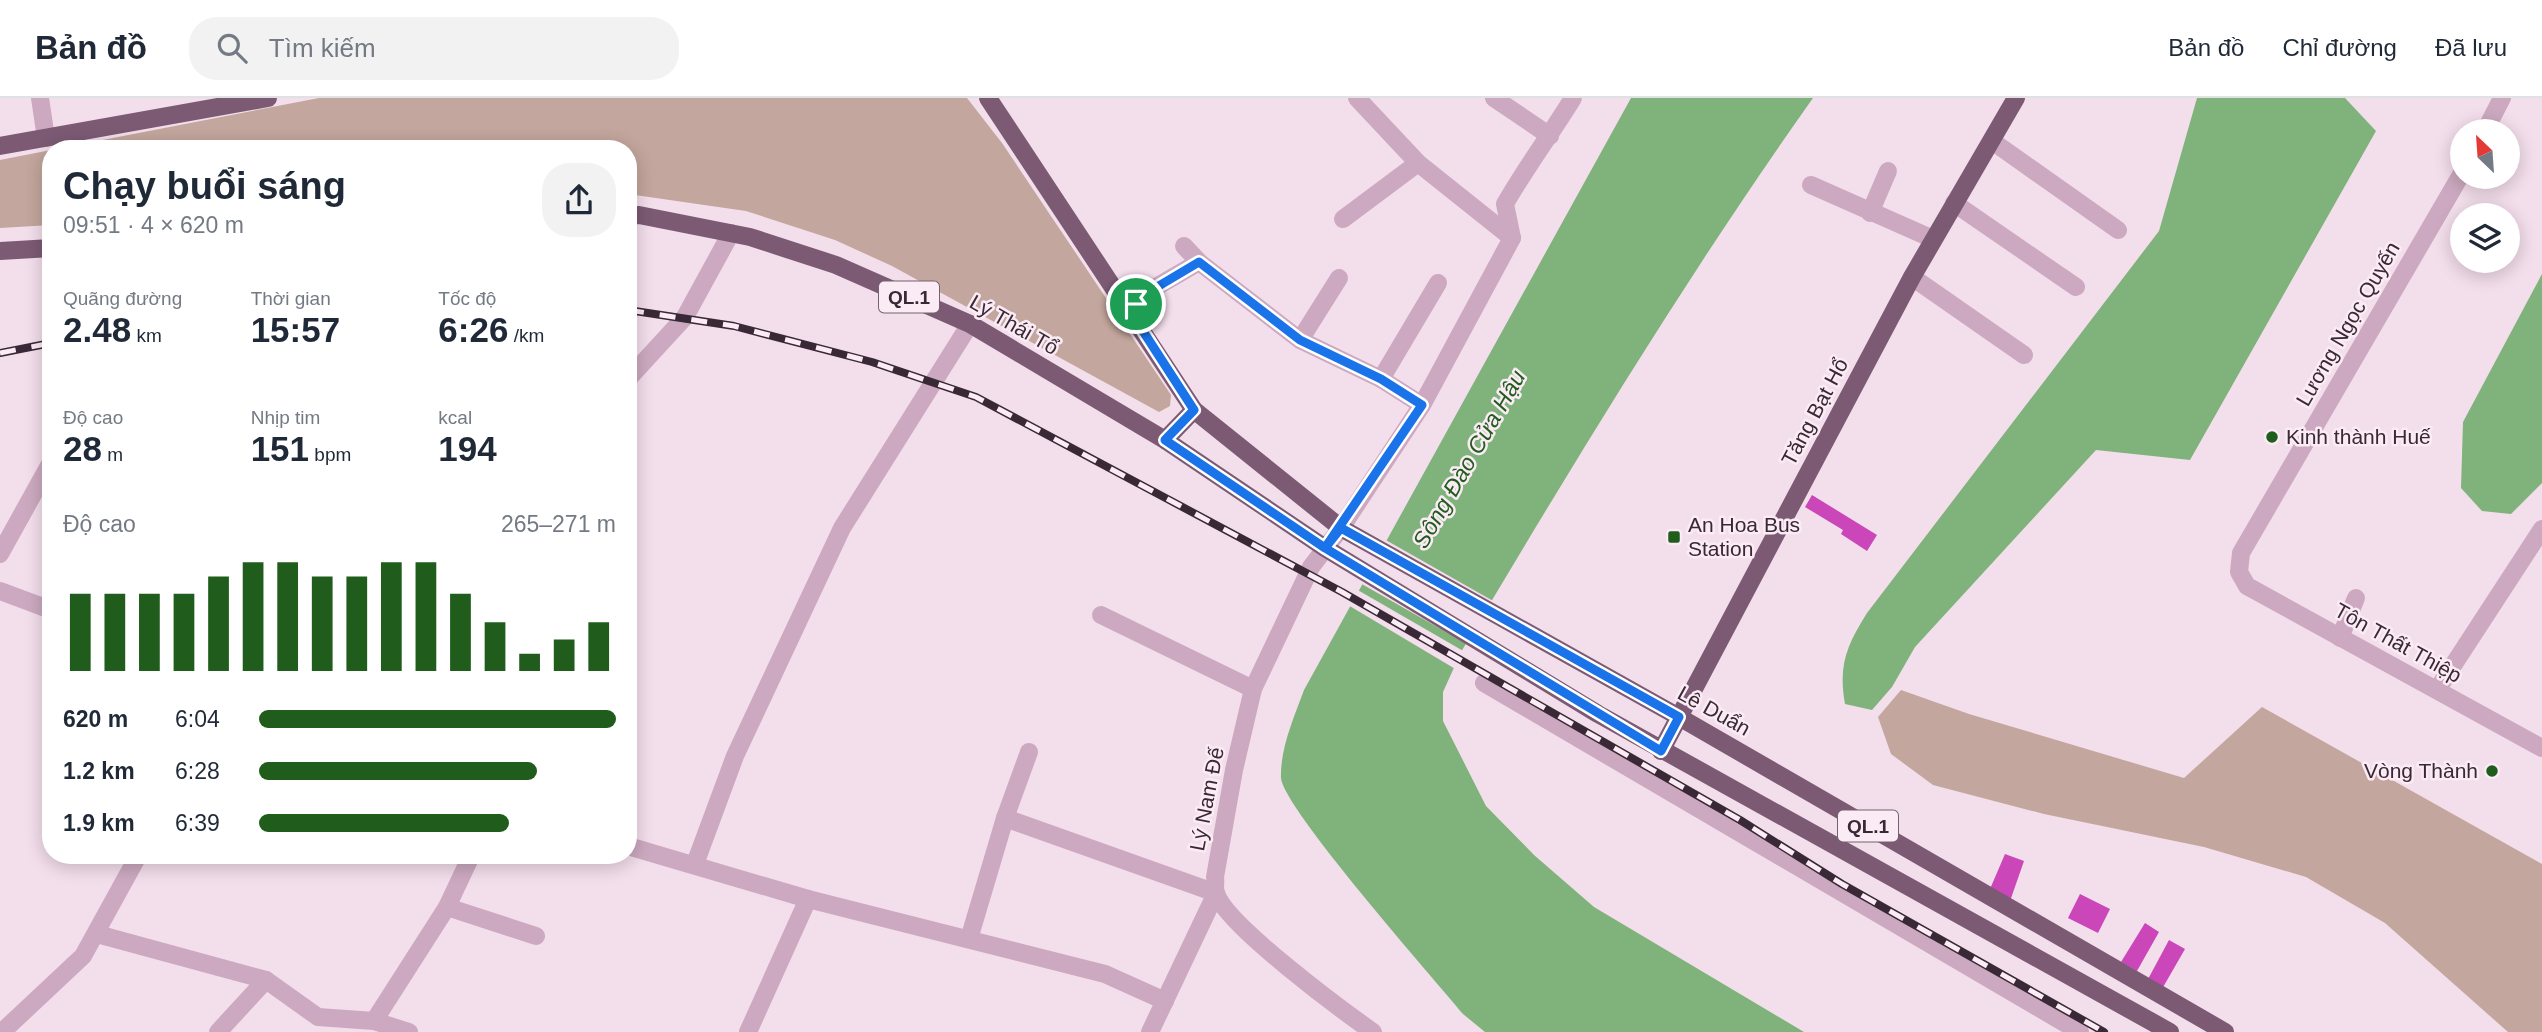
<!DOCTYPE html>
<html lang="vi">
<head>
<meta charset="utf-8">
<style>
  :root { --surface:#fff; --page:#f2f2f3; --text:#1f2937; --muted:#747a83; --line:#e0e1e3; --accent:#205d1d }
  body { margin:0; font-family:Arial,sans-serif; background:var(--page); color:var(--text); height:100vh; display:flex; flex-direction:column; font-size:26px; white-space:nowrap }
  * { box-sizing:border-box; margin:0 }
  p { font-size:23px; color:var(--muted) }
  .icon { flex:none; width:38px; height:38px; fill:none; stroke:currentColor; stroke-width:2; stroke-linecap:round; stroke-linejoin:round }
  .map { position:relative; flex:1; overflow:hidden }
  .drawer { position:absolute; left:42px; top:42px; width:595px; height:724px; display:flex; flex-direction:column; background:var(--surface); border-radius:28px; box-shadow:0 4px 18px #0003 }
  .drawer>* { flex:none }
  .needle { width:46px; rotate:335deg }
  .fabs { position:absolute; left:2450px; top:21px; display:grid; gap:14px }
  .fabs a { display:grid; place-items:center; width:70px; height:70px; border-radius:50%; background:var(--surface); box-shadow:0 4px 18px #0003; font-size:35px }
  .pin { position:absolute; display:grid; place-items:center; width:60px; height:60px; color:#fff; margin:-30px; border:4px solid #fff; border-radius:50%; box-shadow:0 2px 7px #0007 }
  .round { display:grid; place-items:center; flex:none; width:74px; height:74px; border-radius:28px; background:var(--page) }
  .head { display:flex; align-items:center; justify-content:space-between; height:119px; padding:0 21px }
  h1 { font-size:38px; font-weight:800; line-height:52px }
  .figures { display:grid; grid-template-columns:repeat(3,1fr); gap:10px; height:119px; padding:7px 21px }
  .figures div { display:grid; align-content:center }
  .figures b { font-size:35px; font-weight:800 }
  .figures small { font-size:19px; font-weight:400 }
  .figures p { font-size:19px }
  .chart { height:196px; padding:14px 21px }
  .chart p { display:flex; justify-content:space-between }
  .chart svg { width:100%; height:126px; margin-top:7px; stroke:var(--accent); stroke-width:6 }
  ul { padding:0 21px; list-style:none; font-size:23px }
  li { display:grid; grid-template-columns:112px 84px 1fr; align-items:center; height:52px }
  li i { height:18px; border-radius:9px; background:var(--accent) }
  header { display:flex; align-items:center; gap:42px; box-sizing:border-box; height:98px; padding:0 35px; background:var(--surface); border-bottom:2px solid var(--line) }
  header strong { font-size:33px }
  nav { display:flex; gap:38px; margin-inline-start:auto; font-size:24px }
  .search { width:490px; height:63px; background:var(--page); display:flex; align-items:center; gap:18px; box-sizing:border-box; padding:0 24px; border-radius:28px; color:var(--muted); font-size:26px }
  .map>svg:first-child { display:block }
  .green { fill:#c3a69d }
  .water { fill:#80b27c }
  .pier { fill:#f3deeb }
  .building { fill:#ca46b9 }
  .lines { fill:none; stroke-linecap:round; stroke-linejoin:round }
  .minor { stroke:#cca9c0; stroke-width:18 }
  .major { stroke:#7c5a74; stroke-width:18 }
  .rail-casing { stroke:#392936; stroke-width:8 }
  .rail { stroke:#fbebf4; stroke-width:5; stroke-dasharray:16; stroke-linecap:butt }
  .route-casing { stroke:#fff; stroke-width:14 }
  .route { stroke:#1a73e8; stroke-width:9 }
  .poi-dot { fill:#205d1d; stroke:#fbebf4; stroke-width:2.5 }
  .labels { text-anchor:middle; stroke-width:5; stroke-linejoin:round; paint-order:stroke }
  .shield { fill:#fbebf4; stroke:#73636f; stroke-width:2 }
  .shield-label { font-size:19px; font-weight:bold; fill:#392936 }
  .street-label { font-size:21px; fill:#392936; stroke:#fbebf4 }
  .poi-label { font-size:21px; fill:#392936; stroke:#fbebf4; text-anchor:start }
  .water-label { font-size:23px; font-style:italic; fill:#205d1d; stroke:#fbebf4 }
</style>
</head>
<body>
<header>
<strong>Bản đồ</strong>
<div class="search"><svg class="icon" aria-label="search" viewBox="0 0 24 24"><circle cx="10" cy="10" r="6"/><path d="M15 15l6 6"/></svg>Tìm kiếm</div>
<nav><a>Bản đồ</a><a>Chỉ đường</a><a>Đã lưu</a></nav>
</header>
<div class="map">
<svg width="2542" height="934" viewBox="0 0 2542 934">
  <rect width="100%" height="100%" fill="#f3deeb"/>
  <g class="green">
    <polygon points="319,0 967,0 1002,45 1171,297 1170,308 1159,314 892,168 835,142 746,113 628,96 628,51 56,51"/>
    <polygon points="51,52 51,127 0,130 0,62"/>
    <polygon points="1901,592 1969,616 2184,680 2262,609 2542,766 2542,934 2508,934 2385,825 2306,779 2204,749 2044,716 1933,687 1891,656 1878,619"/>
  </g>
  <g class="water">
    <path d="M1631,0H1813C1686,179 1573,366 1461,554L1443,594V623L1486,708L1534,757L1594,809L1804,934H1485L1463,916C1435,882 1283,710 1281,680C1280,651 1294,619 1304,592Z"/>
    <path d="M2197,0H2345L2376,33L2190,362L2096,352L1915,549L1892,589L1872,612L1845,606C1838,567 1847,547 1867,515L2159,133Z"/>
    <polygon points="2542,176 2542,385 2511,416 2482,413 2461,390 2463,324"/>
  </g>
  <g class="pier">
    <polygon points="1384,441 1495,504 1469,547 1360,485"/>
    <polygon points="1356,491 1465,554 1457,572 1348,507"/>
  </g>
  <g class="building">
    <polygon points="1812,397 1877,437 1867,453 1841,436 1843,432 1805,409"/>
    <polygon points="2005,756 2024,763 2009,806 1990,791"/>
    <polygon points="2080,796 2110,811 2098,835 2068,820"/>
    <polygon points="2145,825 2159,834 2137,873 2121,864"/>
    <polygon points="2169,842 2185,851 2162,891 2147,883"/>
  </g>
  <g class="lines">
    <g class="minor">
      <polyline points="40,0 46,40"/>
      <polyline points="1357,0 1418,65 1512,140"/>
      <polyline points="1494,0 1550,38"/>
      <polyline points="2485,33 2502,0"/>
      <polyline points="1992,43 2118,132"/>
      <polyline points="2462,75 2241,455 2239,474 2247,488 2542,650"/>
      <polyline points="1811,87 1933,141"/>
      <polyline points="1954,105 2076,189"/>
      <polyline points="1870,115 1888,73"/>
      <polyline points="1343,121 1418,65"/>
      <polyline points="1184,148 1199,164 1300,242 1381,281 1422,307"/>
      <polyline points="1912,179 2024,257"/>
      <polyline points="1130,213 1156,189 1199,164"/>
      <polyline points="1300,242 1339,180"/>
      <polyline points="628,281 685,219 731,135"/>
      <polyline points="1381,281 1438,185"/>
      <polyline points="0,456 51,364"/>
      <polyline points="0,493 51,512"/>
      <polyline points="1101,517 1253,591"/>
      <polyline points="2340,540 2356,500"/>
      <polyline points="1484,585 2080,934"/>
      <polyline points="2437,592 2542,431"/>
      <polyline points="1005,720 1216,795 1150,934"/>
      <polyline points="628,748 808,801 1105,876 1165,903"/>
      <polyline points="695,766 735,658 842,430 970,226"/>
      <polyline points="447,809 536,838"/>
      <polyline points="97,836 266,882 318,919 374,923 409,934"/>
      <polyline points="969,841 1005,720 1029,654"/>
      <polyline points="374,923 447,809 471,758"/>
      <polyline points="2,934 83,858 138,758"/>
      <polyline points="218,934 266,882"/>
      <polyline points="748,934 808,801"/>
      <path d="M1373,934C1343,913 1225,826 1216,795C1214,790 1216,783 1215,779L1234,672L1253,591L1311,469L1341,430L1422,307L1512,140L1505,106C1526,69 1551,36 1573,0"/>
    </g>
    <g class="major">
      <polyline points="988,0 1194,312 1341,430 1679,619 2225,934"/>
      <polyline points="0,48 268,0"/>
      <polyline points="628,118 639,117 750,139 836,167 970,226 1165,342 1325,450 1598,616 2170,934"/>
      <polyline points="0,153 51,150"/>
      <polyline points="1165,342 1194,312"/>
      <polyline points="1661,653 1912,179 2016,0"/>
    </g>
    <g class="rail-casing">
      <g id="rail">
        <polyline points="628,212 734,228 872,264 976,299 1342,494 1740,722 1842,786 2104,934"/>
        <polyline points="0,255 51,245"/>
      </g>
    </g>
    <use href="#rail" class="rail"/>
  </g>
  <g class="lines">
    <g class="route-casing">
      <polyline id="route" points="1136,206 1130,213 1194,312 1165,342 1325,450 1341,430 1679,619 1661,653 1325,450 1422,307 1381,281 1300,242 1199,164 1157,189 1136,206"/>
    </g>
    <use href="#route" class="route"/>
  </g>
  <g class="poi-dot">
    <circle cx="2272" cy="339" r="7"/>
    <rect x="1667" y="432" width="14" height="14" rx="3.5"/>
    <circle cx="2492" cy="673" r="7"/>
  </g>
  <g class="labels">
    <g class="shield">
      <rect x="879" y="183.5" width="60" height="31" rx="5"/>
      <rect x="1838" y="712.5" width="60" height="31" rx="5"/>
    </g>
    <g class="shield-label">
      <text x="909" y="206">QL.1</text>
      <text x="1868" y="735">QL.1</text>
    </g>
    <g class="street-label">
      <text transform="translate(2348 226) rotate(-60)" y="7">Lương Ngọc Quyến</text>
      <text transform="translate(1014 227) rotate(30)" y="7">Lý Thái Tổ</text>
      <text transform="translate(1815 314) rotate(-62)" y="7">Tăng Bạt Hổ</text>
      <text transform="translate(2398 545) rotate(29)" y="7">Tôn Thất Thiệp</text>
      <text transform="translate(1714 613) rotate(29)" y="7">Lê Duẩn</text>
      <text transform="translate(1207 701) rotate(-79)" y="7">Lý Nam Đế</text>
    </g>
    <g class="poi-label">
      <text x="2286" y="346">Kinh thành Huế</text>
      <text x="1688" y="434">An Hoa Bus<tspan x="1688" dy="24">Station</tspan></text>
      <text x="2478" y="680" text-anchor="end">Vòng Thành</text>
    </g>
    <g class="water-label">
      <text transform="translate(1469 361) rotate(-60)" y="8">Sông Đào Cửa Hậu</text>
    </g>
  </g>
</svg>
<div class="fabs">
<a><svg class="needle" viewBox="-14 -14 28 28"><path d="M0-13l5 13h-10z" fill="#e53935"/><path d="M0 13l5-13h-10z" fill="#747a83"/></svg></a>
<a><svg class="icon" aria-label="layers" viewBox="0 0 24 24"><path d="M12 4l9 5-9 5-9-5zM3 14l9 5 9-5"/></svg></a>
</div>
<div class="pin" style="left:1136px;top:206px;background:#1e9e55"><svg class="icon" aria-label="arrive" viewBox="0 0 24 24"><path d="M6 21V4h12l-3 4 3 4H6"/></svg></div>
<section class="drawer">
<div class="head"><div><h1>Chạy buổi sáng</h1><p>09:51 · 4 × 620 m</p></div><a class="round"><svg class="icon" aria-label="share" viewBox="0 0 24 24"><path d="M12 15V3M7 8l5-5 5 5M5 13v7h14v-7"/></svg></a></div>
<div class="figures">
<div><p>Quãng đường</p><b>2.48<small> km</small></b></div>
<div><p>Thời gian</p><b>15:57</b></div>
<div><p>Tốc độ</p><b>6:26<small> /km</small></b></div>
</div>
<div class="figures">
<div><p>Độ cao</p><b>28<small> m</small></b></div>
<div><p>Nhịp tim</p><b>151<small> bpm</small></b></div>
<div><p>kcal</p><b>194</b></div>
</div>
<div class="chart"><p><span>Độ cao</span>265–271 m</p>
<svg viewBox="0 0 160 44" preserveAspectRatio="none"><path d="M5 44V17M15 44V17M25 44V17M35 44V17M45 44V11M55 44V6M65 44V6M75 44V11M85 44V11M95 44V6M105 44V6M115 44V17M125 44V27M135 44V38M145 44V33M155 44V27"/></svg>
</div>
<ul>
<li><b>620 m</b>6:04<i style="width:100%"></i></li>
<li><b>1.2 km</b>6:28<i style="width:78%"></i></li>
<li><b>1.9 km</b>6:39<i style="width:70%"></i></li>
</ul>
</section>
</div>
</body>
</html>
